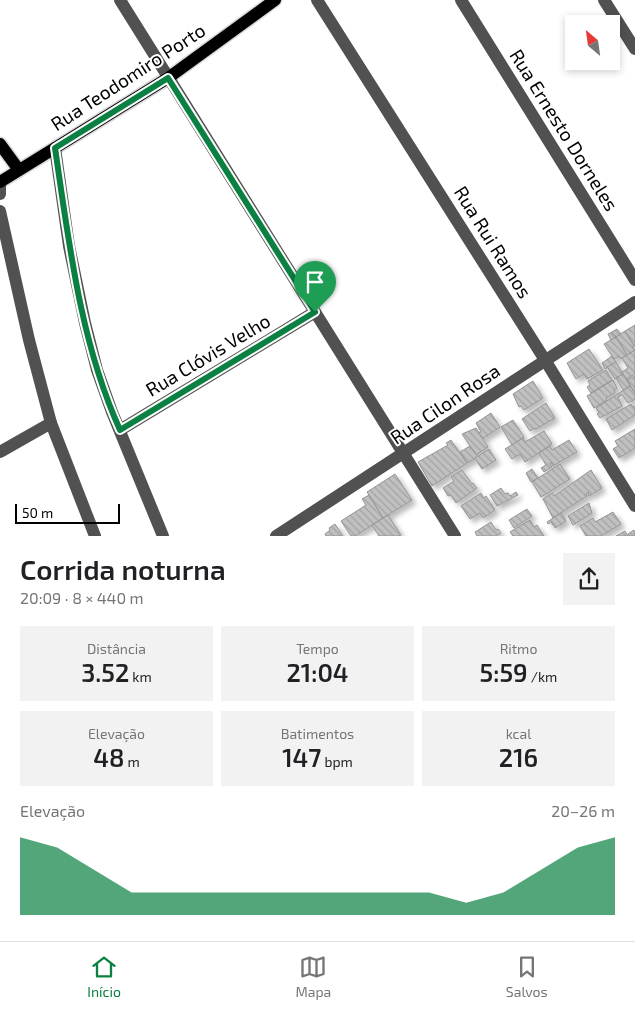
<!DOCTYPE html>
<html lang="pt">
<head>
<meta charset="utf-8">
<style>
  :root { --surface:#fff; --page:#f2f2f2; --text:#202124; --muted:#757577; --line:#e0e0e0; --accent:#0b8043 }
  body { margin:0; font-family:"Exo 2",sans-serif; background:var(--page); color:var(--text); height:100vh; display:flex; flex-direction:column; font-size:19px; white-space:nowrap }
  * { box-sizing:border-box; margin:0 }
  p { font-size:16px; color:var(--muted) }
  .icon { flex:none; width:28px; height:28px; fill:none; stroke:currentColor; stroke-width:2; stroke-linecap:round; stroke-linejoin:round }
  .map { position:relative; height:536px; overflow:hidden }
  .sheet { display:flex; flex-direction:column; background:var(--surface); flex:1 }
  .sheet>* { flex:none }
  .needle { width:32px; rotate:331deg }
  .fabs { position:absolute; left:565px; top:15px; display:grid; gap:10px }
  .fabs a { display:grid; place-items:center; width:55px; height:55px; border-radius:0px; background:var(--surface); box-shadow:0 2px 8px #0003; font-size:25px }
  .scale { position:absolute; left:15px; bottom:12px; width:105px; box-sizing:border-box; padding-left:5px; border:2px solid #000; border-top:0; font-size:14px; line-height:18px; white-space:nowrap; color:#000; -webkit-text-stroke:4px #fff; paint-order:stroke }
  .pin { position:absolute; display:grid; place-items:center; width:42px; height:42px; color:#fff; margin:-51px -21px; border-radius:50% 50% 50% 0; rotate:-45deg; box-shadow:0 0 5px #0007 }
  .pin .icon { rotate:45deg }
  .round { display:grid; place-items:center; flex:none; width:52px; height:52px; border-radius:0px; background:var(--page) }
  .summary { display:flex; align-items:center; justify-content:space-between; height:85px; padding:0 20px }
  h1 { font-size:28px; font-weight:600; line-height:38px }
  .figures { display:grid; grid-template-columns:repeat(3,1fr); gap:8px; height:85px; padding:5px 20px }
  .figures div { display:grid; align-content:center; border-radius:0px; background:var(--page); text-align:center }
  .figures b { font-size:25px; font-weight:600 }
  .figures small { font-size:14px; font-weight:400 }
  .figures p { font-size:14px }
  .chart { height:140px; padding:10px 20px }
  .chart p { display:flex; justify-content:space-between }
  .chart svg { width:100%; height:90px; margin-top:5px; fill:var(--accent); opacity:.7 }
  .menu { display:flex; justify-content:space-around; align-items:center; height:70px; border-top:1px solid var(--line); background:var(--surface); font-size:14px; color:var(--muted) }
  .menu a { display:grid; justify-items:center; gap:2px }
  .menu .current { color:var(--accent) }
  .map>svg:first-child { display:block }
  .building { fill:url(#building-back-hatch); stroke:#959595; filter:url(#shadow) }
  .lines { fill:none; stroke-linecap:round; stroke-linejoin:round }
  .major-casing { stroke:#dbdbdb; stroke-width:15 }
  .minor { stroke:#515151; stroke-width:12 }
  .major { stroke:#000; stroke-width:12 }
  .route-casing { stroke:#fff; stroke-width:10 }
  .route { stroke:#0b8043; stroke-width:6 }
  .labels { text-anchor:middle; stroke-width:4; stroke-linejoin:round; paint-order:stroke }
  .street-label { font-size:19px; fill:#000; stroke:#fff }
</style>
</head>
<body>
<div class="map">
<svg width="635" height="536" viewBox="0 0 635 536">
  <defs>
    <pattern id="building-back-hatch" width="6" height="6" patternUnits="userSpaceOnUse" patternTransform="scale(1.25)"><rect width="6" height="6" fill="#c0c0c0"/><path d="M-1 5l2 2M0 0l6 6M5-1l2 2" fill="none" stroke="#a3a3a3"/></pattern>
    <filter id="shadow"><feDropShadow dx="4" dy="4" stdDeviation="2.5" flood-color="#0004"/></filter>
  </defs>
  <rect width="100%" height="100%" fill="#fff"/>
  <g class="building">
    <polygon points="635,325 635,345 634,346 625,331"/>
    <polygon points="617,329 621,334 616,337 612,332"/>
    <polygon points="625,331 634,346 632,347 635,350 627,355 616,337"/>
    <polygon points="612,332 616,337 611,340 608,334"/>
    <polygon points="616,337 627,355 621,359 619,356 614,359 604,344"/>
    <polygon points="589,349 603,370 587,379 584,374 576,379 567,363"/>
    <polygon points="635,350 635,374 626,379 622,372 628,368 622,358"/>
    <polygon points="612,356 616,362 605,369 602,363"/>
    <polygon points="616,362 623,374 615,379 607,367"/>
    <polygon points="606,370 612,380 591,393 587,387 590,385 588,381"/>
    <polygon points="623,374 630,386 623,390 616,378"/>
    <polygon points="635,376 635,393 627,380"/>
    <polygon points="613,380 617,388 614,390 615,393 606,398 607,400 594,408 587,396"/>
    <polygon points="533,381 543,398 524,410 521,406 519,407 513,394"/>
    <polygon points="630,386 635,393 635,399 628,403 622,395 618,397 622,406 600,418 597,414 599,413 596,408"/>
    <polygon points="546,403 555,418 536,429 535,428 530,431 522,419"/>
    <polygon points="631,404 633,407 635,406 635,415 612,430 606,419"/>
    <polygon points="491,413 500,427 482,439 479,433 481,432 476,423"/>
    <polygon points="513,420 524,437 512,445 501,427"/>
    <polygon points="476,428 488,447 476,455 462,434"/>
    <polygon points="635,429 635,448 619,458 613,449 618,446 615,441"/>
    <polygon points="544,431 552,444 525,462 520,454 512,459 505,449 523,438 525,442"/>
    <polygon points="451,440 467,463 432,486 418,462 448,445 446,443"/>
    <polygon points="569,440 577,452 553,466 551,462 550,464 552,467 544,472 541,468 546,465 539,453 550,446 552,450"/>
    <polygon points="470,446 478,457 467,463 460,452"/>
    <polygon points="489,449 496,460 482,469 475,458"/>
    <polygon points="560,464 570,479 541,497 532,482"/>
    <polygon points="532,469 538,478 531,482 526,473"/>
    <polygon points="462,470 472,484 473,483 477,488 456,503 451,495 448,496 443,488 454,481 451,477"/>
    <polygon points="591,470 602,488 589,496 588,492 586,494 587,496 553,518 543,499 552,493 554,496"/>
    <polygon points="395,474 412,500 383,518 367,492"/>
    <polygon points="501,488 505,494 508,493 510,496 516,492 518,495 497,506 490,495"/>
    <polygon points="481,493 484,498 486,496 495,510 483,518 480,513 470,519 461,506"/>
    <polygon points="369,495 383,518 355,536 351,536 341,521 366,505 362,499"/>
    <polygon points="589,503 592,513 573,525 568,516"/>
    <polygon points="527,509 532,516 514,528 509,520"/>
    <polygon points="613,512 621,524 601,536 586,536 580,526 593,518 595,522"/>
    <polygon points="561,513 566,521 555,528 553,524 552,525 552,522 548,524 547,522"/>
    <polygon points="388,515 401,535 398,536 379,536 372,525"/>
    <polygon points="530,520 534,527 537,525 544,536 513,536 510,532"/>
    <polygon points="491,522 496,530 498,529 501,533 496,536 477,536 475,532"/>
    <polygon points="335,524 343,536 326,536 325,534 330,530 329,528"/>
    <polygon points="634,530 635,536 629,536 628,534"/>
    <polygon points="625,531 628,536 616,536"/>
  </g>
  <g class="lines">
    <g class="major-casing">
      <g id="major">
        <polyline points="0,144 19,170"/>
        <polyline points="0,182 168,78 275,0"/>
      </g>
    </g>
    <g class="minor">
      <polyline points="120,0 455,536"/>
      <polyline points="317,0 545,360 635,506"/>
      <polyline points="461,0 635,280"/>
      <polyline points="604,0 635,49"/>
      <polyline points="55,148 69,246 85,323 97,370 112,412 163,536"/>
      <polyline points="0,194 0,181"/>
      <polyline points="0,211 29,340 51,423 95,536"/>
      <polyline points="120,430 315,312"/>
      <polyline points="0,452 51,423"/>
      <polyline points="276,536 635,302"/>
    </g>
    <use href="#major" class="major"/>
  </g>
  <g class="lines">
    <g class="route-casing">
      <path id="route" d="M168,78L315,312L120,430C80,342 69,242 55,148Z"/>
    </g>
    <use href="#route" class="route"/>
  </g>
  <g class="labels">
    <g class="street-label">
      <text transform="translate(128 77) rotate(-33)" y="7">Rua Teodomiro Porto</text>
      <text transform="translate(564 130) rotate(58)" y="7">Rua Ernesto Dorneles</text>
      <text transform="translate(493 242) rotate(58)" y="7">Rua Rui Ramos</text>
      <text transform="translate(208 355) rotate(-31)" y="7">Rua Clóvis Velho</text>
      <text transform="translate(445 404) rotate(-34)" y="7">Rua Cilon Rosa</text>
    </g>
  </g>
</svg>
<div class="fabs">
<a><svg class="needle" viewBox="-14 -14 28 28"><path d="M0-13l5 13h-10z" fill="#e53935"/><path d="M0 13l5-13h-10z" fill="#757577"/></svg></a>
</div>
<div class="scale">50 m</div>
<div class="pin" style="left:315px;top:312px;background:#1e9e55"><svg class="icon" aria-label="arrive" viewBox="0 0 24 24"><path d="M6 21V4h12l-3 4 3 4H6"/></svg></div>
</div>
<section class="sheet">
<div class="summary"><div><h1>Corrida noturna</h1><p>20:09 · 8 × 440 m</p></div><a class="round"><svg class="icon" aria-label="share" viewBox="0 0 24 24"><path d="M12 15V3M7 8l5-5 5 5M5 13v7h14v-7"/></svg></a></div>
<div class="figures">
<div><p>Distância</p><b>3.52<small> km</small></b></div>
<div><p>Tempo</p><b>21:04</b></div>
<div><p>Ritmo</p><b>5:59<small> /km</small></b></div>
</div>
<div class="figures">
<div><p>Elevação</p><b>48<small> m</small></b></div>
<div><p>Batimentos</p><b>147<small> bpm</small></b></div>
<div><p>kcal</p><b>216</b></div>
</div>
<div class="chart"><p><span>Elevação</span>20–26 m</p>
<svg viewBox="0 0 160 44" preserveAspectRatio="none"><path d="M0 44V6L10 11L20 22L30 33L40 33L50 33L60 33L70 33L80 33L90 33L100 33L110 33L120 38L130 33L140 22L150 11L160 6V44z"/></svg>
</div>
</section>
<nav class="menu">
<a class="current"><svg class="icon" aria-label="home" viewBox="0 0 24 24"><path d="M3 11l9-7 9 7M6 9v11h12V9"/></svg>Início</a>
<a><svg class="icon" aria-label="map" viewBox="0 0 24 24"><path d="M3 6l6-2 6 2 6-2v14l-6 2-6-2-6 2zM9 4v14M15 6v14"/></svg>Mapa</a>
<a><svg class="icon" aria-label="saved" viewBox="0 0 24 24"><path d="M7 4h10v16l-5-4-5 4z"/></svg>Salvos</a>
</nav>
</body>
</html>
